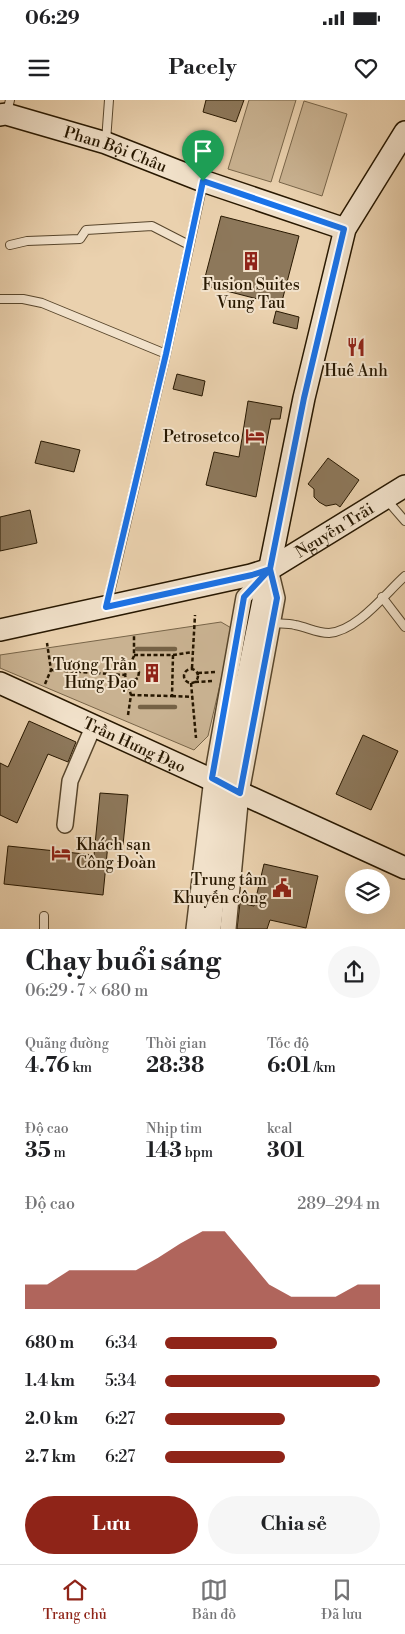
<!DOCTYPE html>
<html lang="vi">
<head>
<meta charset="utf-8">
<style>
  :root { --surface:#fff; --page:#f6f6f6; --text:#202124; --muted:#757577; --line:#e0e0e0; --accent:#8f2418 }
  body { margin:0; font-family:"Libre Bodoni",serif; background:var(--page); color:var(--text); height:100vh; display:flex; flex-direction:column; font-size:19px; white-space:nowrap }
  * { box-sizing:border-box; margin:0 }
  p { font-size:16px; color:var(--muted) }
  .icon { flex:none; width:28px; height:28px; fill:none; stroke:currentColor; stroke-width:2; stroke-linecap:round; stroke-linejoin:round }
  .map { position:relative; height:829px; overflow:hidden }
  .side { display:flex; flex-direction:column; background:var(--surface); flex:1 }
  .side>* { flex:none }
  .buttons { position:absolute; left:345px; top:769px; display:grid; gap:10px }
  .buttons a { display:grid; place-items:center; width:45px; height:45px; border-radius:50%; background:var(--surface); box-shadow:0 5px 20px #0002; font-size:25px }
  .pin { position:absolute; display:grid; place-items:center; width:42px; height:42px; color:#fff; margin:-51px -21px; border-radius:50% 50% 50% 0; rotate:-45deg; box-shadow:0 0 5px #0007 }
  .pin .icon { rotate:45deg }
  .round { display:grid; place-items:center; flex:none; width:52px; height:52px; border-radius:26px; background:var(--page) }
  .headline { display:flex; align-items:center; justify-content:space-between; height:85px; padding:0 25px }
  h1 { font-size:28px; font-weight:800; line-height:38px }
  .stats { display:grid; grid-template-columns:repeat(3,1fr); gap:8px; height:85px; padding:5px 25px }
  .stats div { display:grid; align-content:center }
  .stats b { font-size:21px; font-weight:800 }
  .stats small { font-size:14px; font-weight:400 }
  .stats p { font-size:14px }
  .chart { height:140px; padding:10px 25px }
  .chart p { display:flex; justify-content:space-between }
  .chart svg { width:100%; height:90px; margin-top:5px; fill:var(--accent); opacity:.7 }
  .cta { display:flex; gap:10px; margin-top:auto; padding:10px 25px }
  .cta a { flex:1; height:58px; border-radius:30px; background:var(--accent); color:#fff; font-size:20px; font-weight:800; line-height:58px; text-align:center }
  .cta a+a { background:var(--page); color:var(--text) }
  ul { padding:0 25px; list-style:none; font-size:16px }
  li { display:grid; grid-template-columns:80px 60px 1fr; align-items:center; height:38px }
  li i { height:12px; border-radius:6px; background:var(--accent) }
  .status { display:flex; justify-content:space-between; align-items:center; height:35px; padding:0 25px; background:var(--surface); direction:ltr }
  .status svg { height:14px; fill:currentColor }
  header { display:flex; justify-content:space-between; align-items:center; height:65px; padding:0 25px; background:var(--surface); font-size:22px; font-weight:800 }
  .dock { display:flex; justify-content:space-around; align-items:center; height:70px; border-top:1px solid var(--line); background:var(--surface); font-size:14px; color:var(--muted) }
  .dock a { display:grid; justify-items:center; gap:2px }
  .dock .current { color:var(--accent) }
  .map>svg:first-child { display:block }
  .green { fill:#c9b291; stroke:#786549 }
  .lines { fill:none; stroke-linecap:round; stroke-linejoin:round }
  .stream { stroke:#756145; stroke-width:4.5 }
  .building { fill:#8d785b; stroke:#281801 }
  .service-casing { stroke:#58462c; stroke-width:10 }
  .minor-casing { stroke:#58462c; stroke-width:18 }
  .secondary-casing { stroke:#281801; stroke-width:24 }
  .path { stroke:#281801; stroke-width:2.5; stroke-dasharray:4 2.5; stroke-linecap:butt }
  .service { stroke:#f1e1ca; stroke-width:8 }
  .minor { stroke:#f1e1ca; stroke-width:15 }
  .secondary { stroke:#f1e1ca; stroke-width:21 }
  .route-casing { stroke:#fff; stroke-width:10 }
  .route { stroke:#1a73e8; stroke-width:6 }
  .labels { text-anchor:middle; stroke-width:4; stroke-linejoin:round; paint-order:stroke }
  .street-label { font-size:16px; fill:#281801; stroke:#f1e1ca }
  .poi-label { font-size:16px; fill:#281801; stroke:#f1e1ca; text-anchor:end }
</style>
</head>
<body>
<div class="status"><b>06:29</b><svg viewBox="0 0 49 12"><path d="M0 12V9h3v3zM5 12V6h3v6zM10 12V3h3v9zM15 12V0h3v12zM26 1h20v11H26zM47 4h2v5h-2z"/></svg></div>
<header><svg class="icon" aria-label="menu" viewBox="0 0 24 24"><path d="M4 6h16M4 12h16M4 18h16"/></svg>Pacely<svg class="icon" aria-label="heart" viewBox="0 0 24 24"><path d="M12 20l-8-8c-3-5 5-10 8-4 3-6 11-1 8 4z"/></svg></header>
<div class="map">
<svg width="405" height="829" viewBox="0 0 405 829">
  <rect width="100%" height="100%" fill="#ead1ae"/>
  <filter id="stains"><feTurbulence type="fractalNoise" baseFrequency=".004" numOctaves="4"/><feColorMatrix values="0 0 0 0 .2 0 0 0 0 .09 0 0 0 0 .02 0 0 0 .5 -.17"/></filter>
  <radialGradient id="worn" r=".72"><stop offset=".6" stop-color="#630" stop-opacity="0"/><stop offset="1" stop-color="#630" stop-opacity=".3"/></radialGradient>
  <g class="green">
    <polygon points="249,0 296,0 271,82 228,69"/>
    <polygon points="304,1 347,14 322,96 279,82"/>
    <polygon points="221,522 233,529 208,636 194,650 0,568 0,555"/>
  </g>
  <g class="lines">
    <g class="stream">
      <polyline points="137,549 175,549"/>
      <polyline points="140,607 175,607"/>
    </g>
  </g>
  <g class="building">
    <polygon points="206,0 244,0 236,22 203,12"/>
    <polygon points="221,116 299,136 281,205 203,185"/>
    <polygon points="276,211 299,217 297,229 273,223"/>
    <polygon points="177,274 205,281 202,296 173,289"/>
    <polygon points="248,301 282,307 280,319 271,319 256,397 206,385 214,352 239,357"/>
    <polygon points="41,341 80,350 74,372 35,363"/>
    <polygon points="328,358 359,380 340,407 336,404 326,406 319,402 314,397 314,389 308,384"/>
    <polygon points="30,410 37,443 0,451 0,417"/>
    <polygon points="29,621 76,642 68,662 48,654 17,723 0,715 0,663 8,667"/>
    <polygon points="363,635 398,651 371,710 336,694"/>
    <polygon points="100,693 128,695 123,745 108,744 103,795 4,784 8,746 94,755"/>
    <polygon points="264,764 318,776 306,828 270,820 267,829 237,829 240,803 254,806"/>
  </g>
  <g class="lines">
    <g class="service-casing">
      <g id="service">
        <polyline points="7,12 10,0"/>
        <polyline points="106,41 109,0"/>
        <polyline points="10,145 27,141 80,139 86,130 152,126 189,145"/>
        <polyline points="0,199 23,199 42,203 166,254"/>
        <polyline points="386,399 405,421"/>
        <polyline points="382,497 405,527"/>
        <polyline points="107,505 166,254 203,83"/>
        <path d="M272,523C279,524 287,523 295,525C307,527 316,533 329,533C357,531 385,494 405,476"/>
        <polyline points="44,816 44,829"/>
      </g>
    </g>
    <g class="minor-casing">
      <g id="minor">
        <polyline points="65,725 70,681 94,625"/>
        <polyline points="194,829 212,678 244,497 269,470"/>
        <polyline points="228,829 241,693 277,498 271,473"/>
      </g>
    </g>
    <g class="secondary-casing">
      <g id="secondary">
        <path id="s1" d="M0,15L6,14L106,43L203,81L345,129"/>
        <path id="s2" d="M0,530L251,475L270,469L405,386"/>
        <path id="s3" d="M0,583L405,768"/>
        <polyline points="210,829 226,684 304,298 345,129 405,32"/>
      </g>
    </g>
    <g class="path">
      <polyline points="173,555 193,552"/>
      <polyline points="128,565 139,572 138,578 129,583"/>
      <polyline points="192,568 195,515"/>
      <circle cx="191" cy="576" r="7"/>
      <polyline points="51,570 125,575"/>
      <polyline points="198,573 217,572"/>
      <polyline points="195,582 214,581"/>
      <polyline points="191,583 196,638"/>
      <polyline points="45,584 51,570 47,543"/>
      <polyline points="131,595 172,596 173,555 134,555"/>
      <polyline points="172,596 193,597"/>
      <polyline points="128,615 131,595 125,575 134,556 134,536"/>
    </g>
    <use href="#service" class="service"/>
    <use href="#minor" class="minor"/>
    <use href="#secondary" class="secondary"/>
  </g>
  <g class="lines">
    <g class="route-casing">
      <polyline id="route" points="203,81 166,254 106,507 252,475 270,469 244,497 212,678 240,693 277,498 270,469 304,298 344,129 203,81"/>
    </g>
    <use href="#route" class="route"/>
  </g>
  <defs>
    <g id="building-bare" transform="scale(1.5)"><path d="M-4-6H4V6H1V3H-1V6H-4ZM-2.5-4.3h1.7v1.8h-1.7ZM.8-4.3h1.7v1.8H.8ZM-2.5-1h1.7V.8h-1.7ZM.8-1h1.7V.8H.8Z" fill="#8f2418" stroke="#f1e1ca" stroke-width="2.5" paint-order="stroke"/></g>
    <g id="restaurant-bare" transform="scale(1.5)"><path d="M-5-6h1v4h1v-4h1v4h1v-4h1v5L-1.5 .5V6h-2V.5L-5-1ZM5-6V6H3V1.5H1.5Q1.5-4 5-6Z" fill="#8f2418" stroke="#f1e1ca" stroke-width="2.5" paint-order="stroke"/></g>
    <g id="hotel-bare" transform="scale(1.5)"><path d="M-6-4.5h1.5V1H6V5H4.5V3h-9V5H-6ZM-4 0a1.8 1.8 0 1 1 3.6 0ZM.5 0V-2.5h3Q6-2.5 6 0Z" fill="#8f2418" stroke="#f1e1ca" stroke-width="2.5" paint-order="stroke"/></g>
    <g id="civic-bare" transform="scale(1.5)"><path d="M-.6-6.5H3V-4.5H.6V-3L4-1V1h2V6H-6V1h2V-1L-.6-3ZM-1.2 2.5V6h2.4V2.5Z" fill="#8f2418" stroke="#f1e1ca" stroke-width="2.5" paint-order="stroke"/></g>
  </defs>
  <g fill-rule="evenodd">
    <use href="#building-bare" x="251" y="161"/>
    <use href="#restaurant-bare" x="356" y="247"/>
    <use href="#hotel-bare" x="255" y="336"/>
    <use href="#building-bare" x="152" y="573"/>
    <use href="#hotel-bare" x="61" y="753"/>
    <use href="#civic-bare" x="282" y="788"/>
  </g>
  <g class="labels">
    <g class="street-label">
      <text dy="6" stroke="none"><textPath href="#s1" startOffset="121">Phan Bội Châu</textPath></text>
      <text dy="6" stroke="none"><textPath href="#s2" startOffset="352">Nguyễn Trãi</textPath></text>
      <text dy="6" stroke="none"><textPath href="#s3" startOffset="148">Trần Hưng Đạo</textPath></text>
    </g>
    <g class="poi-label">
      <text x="251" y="190" text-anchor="middle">Fusion Suites<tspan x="251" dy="18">Vung Tau</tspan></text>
      <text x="356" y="276" text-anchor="middle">Huê Anh</text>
      <text x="240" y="342">Petrosetco</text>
      <text x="137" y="570">Tượng Trần<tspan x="137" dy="18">Hưng Đạo</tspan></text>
      <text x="76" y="750" text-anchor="start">Khách sạn<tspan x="76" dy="18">Công Đoàn</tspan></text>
      <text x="267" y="785">Trung tâm<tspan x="267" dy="18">Khuyến công</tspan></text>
    </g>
  </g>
  <rect width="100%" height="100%" filter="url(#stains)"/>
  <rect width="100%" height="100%" fill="url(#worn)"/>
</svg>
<div class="buttons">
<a><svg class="icon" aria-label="layers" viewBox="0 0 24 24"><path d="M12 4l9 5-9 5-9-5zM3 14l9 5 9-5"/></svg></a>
</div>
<div class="pin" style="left:203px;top:81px;background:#1e9e55"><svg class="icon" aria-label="arrive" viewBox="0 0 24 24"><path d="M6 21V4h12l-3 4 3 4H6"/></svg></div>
</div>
<section class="side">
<div class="headline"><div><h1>Chạy buổi sáng</h1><p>06:29 · 7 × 680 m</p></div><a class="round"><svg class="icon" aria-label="share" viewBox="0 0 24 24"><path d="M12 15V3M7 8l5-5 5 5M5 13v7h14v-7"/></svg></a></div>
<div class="stats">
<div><p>Quãng đường</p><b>4.76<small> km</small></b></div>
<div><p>Thời gian</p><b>28:38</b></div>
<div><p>Tốc độ</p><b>6:01<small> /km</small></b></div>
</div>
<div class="stats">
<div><p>Độ cao</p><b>35<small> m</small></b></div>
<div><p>Nhịp tim</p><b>143<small> bpm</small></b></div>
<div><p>kcal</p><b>301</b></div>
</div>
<div class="chart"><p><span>Độ cao</span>289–294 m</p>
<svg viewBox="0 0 160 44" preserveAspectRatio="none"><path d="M0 44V32L10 32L20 25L30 25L40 25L50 25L60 19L70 12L80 6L90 6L100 19L110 32L120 38L130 38L140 38L150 32L160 32V44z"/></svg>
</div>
<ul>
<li><b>680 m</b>6:34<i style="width:52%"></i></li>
<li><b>1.4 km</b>5:34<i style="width:100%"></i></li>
<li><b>2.0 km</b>6:27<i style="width:56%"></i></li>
<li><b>2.7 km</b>6:27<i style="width:56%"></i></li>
</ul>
<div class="cta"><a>Lưu</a><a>Chia sẻ</a></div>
</section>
<nav class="dock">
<a class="current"><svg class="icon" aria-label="home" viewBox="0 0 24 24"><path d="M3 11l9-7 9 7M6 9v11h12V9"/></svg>Trang chủ</a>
<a><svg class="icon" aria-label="map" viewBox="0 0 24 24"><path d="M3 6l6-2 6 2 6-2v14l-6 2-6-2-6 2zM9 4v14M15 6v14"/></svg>Bản đồ</a>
<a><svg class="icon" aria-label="saved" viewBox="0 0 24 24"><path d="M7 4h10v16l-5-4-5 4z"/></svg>Đã lưu</a>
</nav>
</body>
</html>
